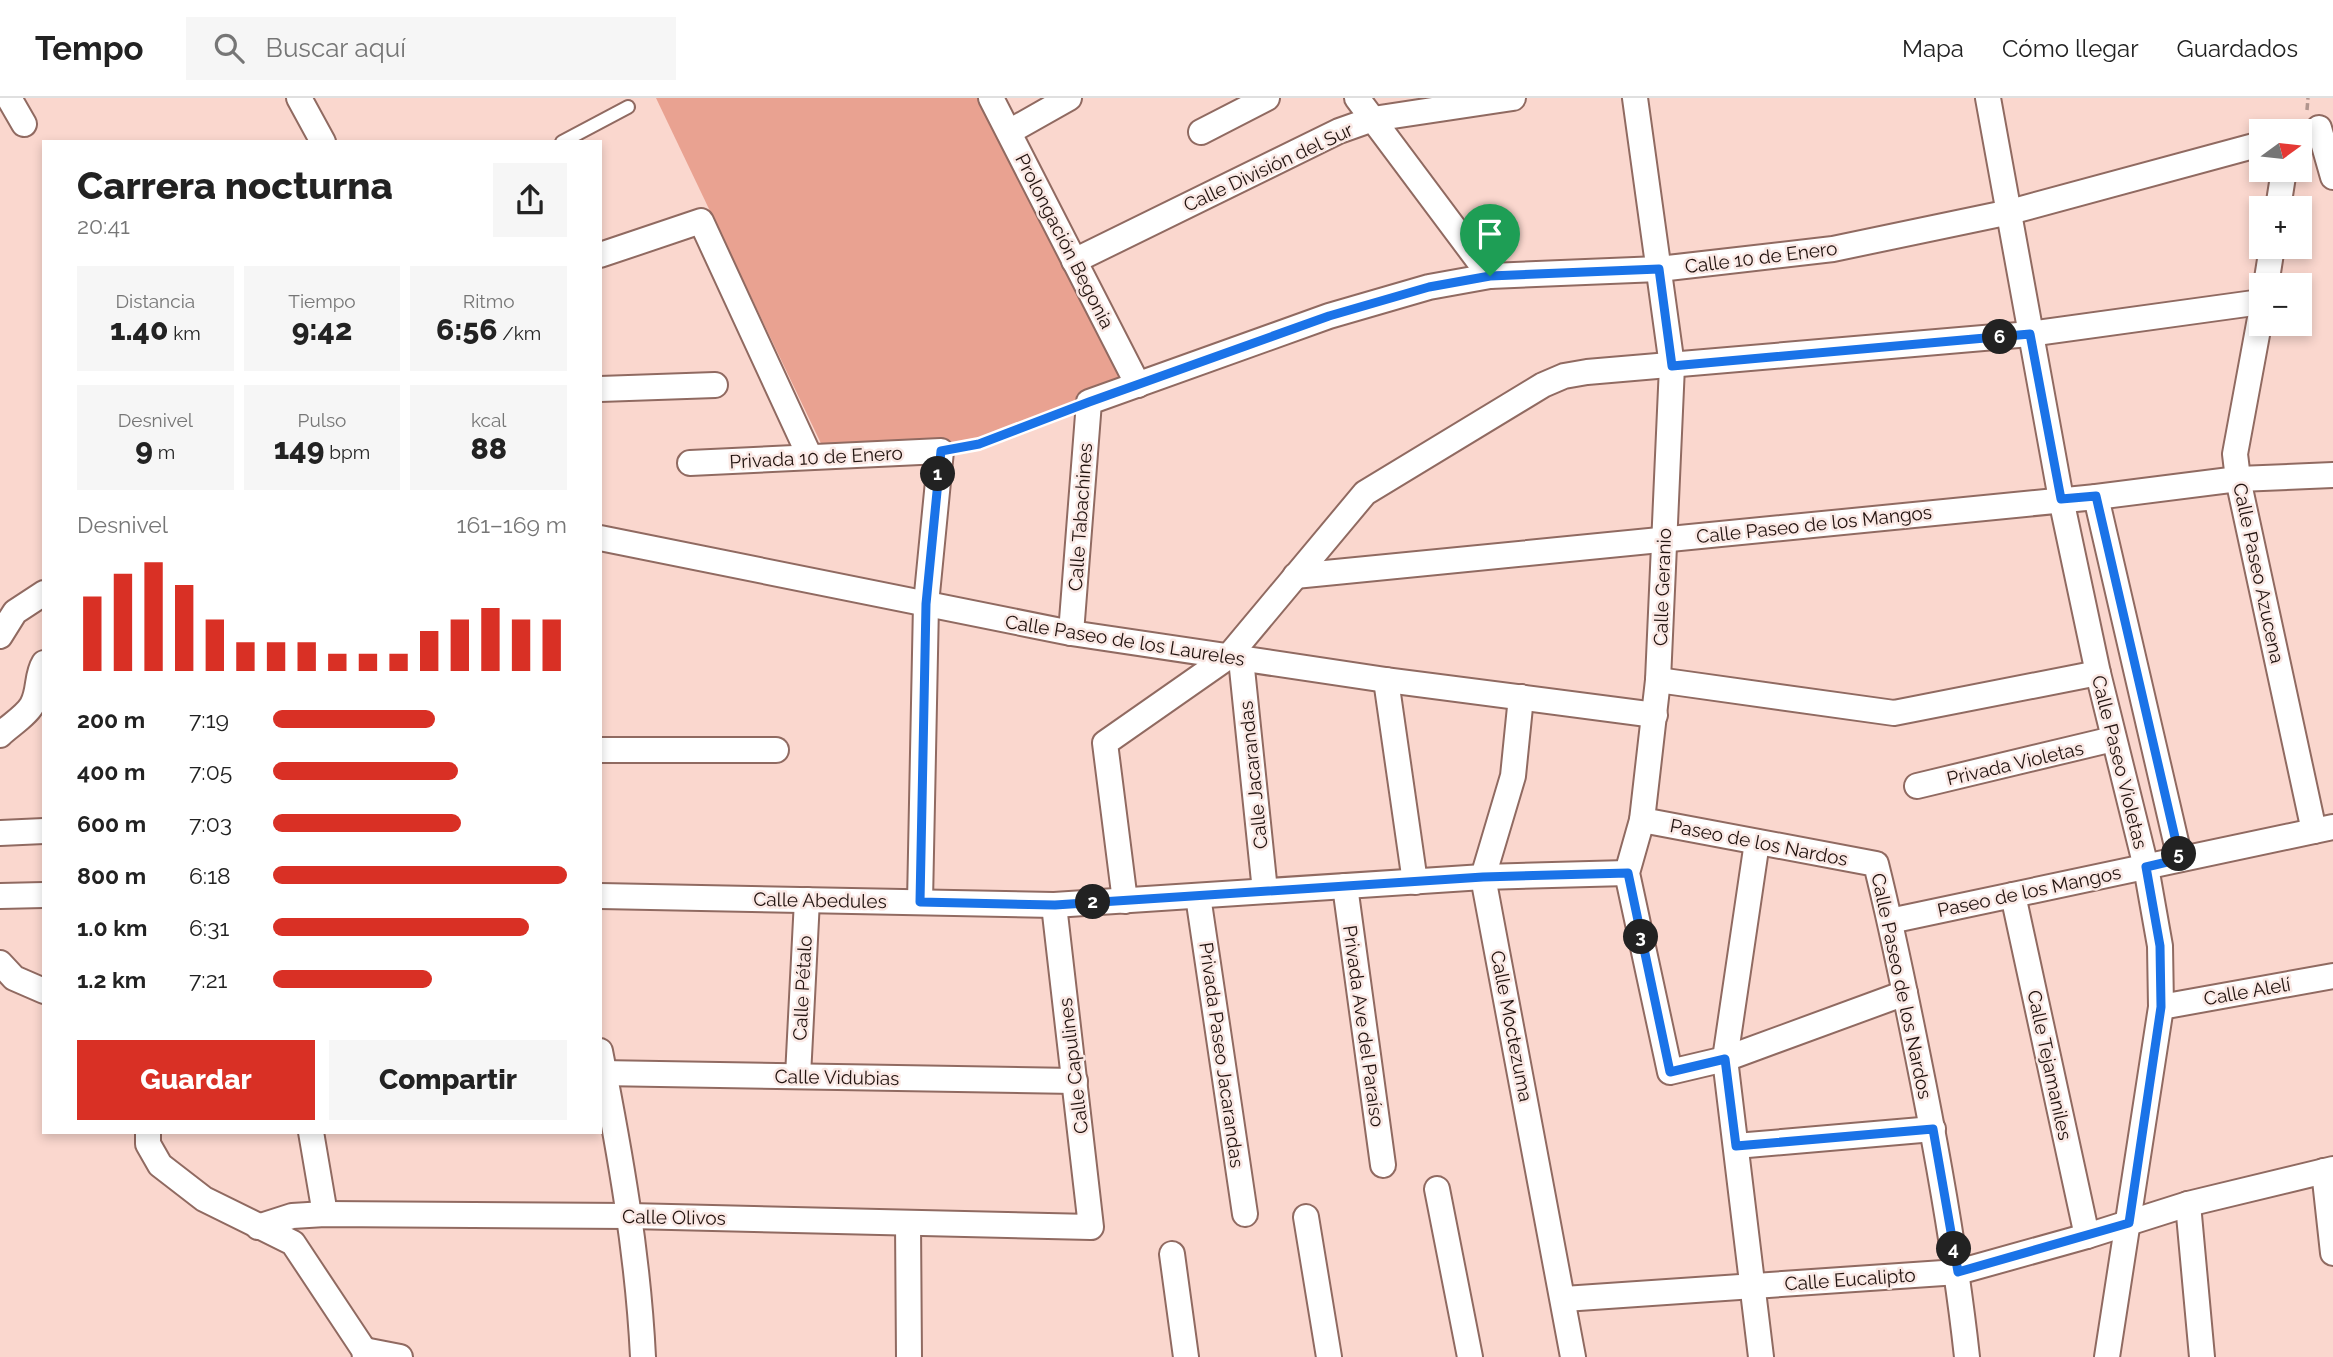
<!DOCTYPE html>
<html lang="es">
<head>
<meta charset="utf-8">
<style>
  :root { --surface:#fff; --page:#f6f6f6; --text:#222; --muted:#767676; --line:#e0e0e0; --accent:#d93025 }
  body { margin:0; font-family:Raleway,sans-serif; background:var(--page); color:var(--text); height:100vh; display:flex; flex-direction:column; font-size:26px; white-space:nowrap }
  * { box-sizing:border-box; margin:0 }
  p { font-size:23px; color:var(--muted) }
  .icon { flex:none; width:38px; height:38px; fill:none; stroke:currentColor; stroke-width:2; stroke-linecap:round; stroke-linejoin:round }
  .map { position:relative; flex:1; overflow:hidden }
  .drawer { position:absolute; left:42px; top:42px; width:560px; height:994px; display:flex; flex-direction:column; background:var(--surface); border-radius:0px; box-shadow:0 4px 10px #0003 }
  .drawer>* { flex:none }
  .needle { width:46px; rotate:75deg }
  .fabs { position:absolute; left:2249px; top:21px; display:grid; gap:14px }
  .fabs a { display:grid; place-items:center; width:63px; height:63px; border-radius:0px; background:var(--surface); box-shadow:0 4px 10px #0003; font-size:35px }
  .pin { position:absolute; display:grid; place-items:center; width:60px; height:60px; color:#fff; margin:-72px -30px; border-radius:50% 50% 50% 0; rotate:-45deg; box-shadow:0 0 7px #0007 }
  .pin .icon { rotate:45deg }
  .km { position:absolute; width:35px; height:35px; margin:-18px; border-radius:50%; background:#222; color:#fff; font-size:19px; line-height:35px; text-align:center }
  .round { display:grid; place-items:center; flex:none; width:74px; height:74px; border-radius:0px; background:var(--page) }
  .headline { display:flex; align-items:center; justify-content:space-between; height:119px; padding:0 35px }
  h1 { font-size:38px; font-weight:800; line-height:52px }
  .stats { display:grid; grid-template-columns:repeat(3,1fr); gap:10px; height:119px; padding:7px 35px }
  .stats div { display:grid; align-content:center; border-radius:0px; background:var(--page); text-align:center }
  .stats b { font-size:30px; font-weight:800 }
  .stats small { font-size:19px; font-weight:400 }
  .stats p { font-size:19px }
  .chart { height:196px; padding:14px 35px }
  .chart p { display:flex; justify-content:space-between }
  .chart svg { width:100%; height:126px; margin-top:7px; stroke:var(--accent); stroke-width:6 }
  .button { display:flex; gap:14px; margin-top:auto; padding:14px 35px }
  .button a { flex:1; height:80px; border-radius:0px; background:var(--accent); color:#fff; font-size:28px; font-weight:800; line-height:80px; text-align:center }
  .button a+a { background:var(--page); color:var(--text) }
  ul { padding:0 35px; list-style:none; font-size:23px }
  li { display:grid; grid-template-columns:112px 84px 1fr; align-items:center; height:52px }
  li i { height:18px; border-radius:9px; background:var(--accent) }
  header { display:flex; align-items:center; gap:42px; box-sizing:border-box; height:98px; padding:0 35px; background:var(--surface); border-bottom:2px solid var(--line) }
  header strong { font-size:33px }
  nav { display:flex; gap:38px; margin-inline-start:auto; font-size:24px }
  .search { width:490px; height:63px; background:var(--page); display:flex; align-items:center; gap:18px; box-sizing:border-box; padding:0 24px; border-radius:0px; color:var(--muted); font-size:26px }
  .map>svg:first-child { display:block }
  .green { fill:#e9a291 }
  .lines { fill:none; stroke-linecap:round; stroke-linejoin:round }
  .service-casing { stroke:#906a61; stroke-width:16 }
  .minor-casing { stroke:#906a61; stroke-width:28 }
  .path { stroke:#b1958e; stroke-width:3.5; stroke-dasharray:7 3.5; stroke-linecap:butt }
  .service { stroke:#fff; stroke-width:12 }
  .minor { stroke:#fff; stroke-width:24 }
  .route-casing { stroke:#fff; stroke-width:14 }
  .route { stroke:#1a73e8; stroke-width:9 }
  .labels { text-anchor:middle; stroke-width:5; stroke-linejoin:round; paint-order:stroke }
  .street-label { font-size:19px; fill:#21130f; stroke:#fae8e4 }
</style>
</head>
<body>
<header>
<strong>Tempo</strong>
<div class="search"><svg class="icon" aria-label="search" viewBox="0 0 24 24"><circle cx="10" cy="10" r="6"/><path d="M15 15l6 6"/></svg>Buscar aquí</div>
<nav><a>Mapa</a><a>Cómo llegar</a><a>Guardados</a></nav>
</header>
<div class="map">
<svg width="2333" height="1259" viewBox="0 0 2333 1259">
  <rect width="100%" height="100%" fill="#fad7ce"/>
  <polygon class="green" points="656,0 991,0 1138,287 941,353 827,358"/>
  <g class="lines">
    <g class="service-casing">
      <polyline id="service" points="562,44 628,9"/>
    </g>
    <g class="minor-casing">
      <g id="minor">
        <polyline points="9,0 24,26"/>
        <polyline points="299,0 323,44"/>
        <polyline points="991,0 1138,287"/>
        <polyline points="1357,0 1490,178"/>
        <polyline points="1635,0 1672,268 1658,582 1642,722 1627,775 1670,974 1725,961 1905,895"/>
        <polyline points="1988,0 2061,401 2098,575 2146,769 2160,848 2161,909 2107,1259"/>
        <polyline points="2319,30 2333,79"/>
        <polyline points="1009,34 1069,0"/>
        <polyline points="1201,34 1267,0"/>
        <polyline points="2278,110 2284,72"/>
        <polyline points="600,157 701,123 810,359"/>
        <polyline points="1074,163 1339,33 1373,21 1513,0"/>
        <polyline points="2266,187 2272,149"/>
        <polyline points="2261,215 2235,356 2238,381 2314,733"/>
        <polyline points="600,291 715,287"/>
        <polyline points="690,365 941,353 926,506 920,804"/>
        <polyline points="2096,399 2180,761"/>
        <polyline points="600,440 1071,535 1386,582 1655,617"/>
        <polyline points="1295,478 2096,399 2238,381 2333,377"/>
        <polyline points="1071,535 1089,304 1329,218 1429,189 1490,178 1659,171 1833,151 2010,114 2261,46"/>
        <polyline points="0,538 15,514 44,495"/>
        <polyline points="1241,561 1265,793"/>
        <polyline points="1386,582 1415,784"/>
        <polyline points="1658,582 1894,615 2098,575"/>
        <polyline points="1521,599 1513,678 1483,779 1573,1259"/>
        <path d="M0,637C9,628 26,618 32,607C40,593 36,578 44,565"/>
        <polyline points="600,652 776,652"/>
        <polyline points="1917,688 2113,641"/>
        <path d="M1642,722L1876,766C1892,830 1905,894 1918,959C1938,1058 1956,1158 1967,1259"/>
        <polyline points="0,735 44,733"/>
        <polyline points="1757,744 1725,961 1761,1259"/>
        <polyline points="1345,788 1383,1067"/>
        <polyline points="2013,797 2087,1138"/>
        <polyline points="0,798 44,797"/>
        <polyline points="600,798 1054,807 1483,779 1627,775"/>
        <polyline points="1198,798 1245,1116"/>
        <polyline points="1125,803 1105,645 1228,559 1365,395 1543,287 1564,278 1587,274 2030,236 2261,204"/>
        <polyline points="1890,823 2333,729"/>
        <polyline points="0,865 14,880 44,893"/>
        <polyline points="2161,909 2333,878"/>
        <path d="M600,953C620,1055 638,1156 643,1259"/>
        <polyline points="600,975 1075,983"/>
        <polyline points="798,978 807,802"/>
        <polyline points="148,1034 148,1046 160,1067 204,1101 293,1145 364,1252 365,1259"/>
        <polyline points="311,1034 325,1116"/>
        <polyline points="1736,1048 1933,1031"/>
        <polyline points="2324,1073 2333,1155"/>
        <polyline points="1437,1091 1470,1259"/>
        <polyline points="2188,1106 2202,1259"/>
        <polyline points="1306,1119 1329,1259"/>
        <polyline points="908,1125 909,1259"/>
        <polyline points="258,1129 292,1118 325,1116 630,1118 1091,1129 1054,807"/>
        <polyline points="1172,1156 1186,1259"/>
        <polyline points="1564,1201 1958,1174 2087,1138 2188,1106 2333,1071"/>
        <polyline points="364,1252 400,1259"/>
      </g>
    </g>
    <g class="path">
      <polyline points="2307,12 2308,0"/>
      <polyline points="960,349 979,346 1068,312"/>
    </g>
    <use href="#service" class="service"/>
    <use href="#minor" class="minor"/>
  </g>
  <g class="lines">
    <g class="route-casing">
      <polygon id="route" points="1659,171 1672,268 2030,236 2061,401 2096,398 2180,761 2146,769 2160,848 2161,909 2129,1125 1958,1174 1933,1031 1736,1048 1725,961 1670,974 1628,775 1483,779 1055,807 920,804 926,506 941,353 979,346 1089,304 1329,218 1429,189 1490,178"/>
    </g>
    <use href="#route" class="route"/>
  </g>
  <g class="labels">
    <g class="street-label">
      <text transform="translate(1268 69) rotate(-25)" y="7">Calle División del Sur</text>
      <text transform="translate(1065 143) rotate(63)" y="7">Prolongación Begonia</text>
      <text transform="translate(1761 159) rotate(-7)" y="7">Calle 10 de Enero</text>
      <text transform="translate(816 359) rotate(-3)" y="7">Privada 10 de Enero</text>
      <text transform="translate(1080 419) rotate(-86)" y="7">Calle Tabachines</text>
      <text transform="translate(1814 426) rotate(-6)" y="7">Calle Paseo de los Mangos</text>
      <text transform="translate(2259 475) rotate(78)" y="7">Calle Paseo Azucena</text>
      <text transform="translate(1662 489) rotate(-88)" y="7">Calle Geranio</text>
      <text transform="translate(1125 542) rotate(9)" y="7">Calle Paseo de los Laureles</text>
      <text transform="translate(2120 664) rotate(76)" y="7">Calle Paseo Violetas</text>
      <text transform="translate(2015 665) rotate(-13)" y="7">Privada Violetas</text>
      <text transform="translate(1253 677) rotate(-96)" y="7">Calle Jacarandas</text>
      <text transform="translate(1759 744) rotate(11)" y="7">Paseo de los Nardos</text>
      <text transform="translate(2029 793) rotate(-12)" y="7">Paseo de los Mangos</text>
      <text transform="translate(820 802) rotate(1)" y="7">Calle Abedules</text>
      <text transform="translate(1902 888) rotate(78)" y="7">Calle Paseo de los Nardos</text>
      <text transform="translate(802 890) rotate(-87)" y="7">Calle Pétalo</text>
      <text transform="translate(2247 893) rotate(-10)" y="7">Calle Alelí</text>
      <text transform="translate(1364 928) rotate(82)" y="7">Privada Ave del Paraíso</text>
      <text transform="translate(1512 928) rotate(79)" y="7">Calle Moctezuma</text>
      <text transform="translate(1222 957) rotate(82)" y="7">Privada Paseo Jacarandas</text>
      <text transform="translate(2050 967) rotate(78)" y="7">Calle Tejamaniles</text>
      <text transform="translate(1073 968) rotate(-97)" y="7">Calle Capulines</text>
      <text transform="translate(837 979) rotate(1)" y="7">Calle Vidubias</text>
      <text transform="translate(674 1119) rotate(1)" y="7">Calle Olivos</text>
      <text transform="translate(1850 1181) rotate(-4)" y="7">Calle Eucalipto</text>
    </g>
  </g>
</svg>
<div class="fabs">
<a><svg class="needle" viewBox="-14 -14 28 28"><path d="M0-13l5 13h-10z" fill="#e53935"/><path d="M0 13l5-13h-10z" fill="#767676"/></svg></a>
<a>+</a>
<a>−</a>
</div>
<div class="pin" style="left:1490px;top:178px;background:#1e9e55"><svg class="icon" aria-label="arrive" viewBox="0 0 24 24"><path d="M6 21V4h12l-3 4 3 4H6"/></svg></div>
<b class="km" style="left:938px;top:376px">1</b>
<b class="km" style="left:1093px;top:804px">2</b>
<b class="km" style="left:1641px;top:839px">3</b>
<b class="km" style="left:1954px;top:1151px">4</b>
<b class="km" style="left:2179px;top:756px">5</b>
<b class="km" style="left:2000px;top:239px">6</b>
<section class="drawer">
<div class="headline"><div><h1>Carrera nocturna</h1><p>20:41</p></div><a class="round"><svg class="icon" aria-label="share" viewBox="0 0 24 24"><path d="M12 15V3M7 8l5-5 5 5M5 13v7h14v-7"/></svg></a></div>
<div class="stats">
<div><p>Distancia</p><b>1.40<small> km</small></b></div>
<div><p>Tiempo</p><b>9:42</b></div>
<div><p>Ritmo</p><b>6:56<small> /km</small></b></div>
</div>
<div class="stats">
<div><p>Desnivel</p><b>9<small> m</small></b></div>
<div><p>Pulso</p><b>149<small> bpm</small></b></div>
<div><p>kcal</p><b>88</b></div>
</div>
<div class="chart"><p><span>Desnivel</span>161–169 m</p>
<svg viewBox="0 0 160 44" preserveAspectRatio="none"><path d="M5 44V18M15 44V10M25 44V6M35 44V14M45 44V26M55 44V34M65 44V34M75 44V34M85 44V38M95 44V38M105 44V38M115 44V30M125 44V26M135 44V22M145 44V26M155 44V26"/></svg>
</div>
<ul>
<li><b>200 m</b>7:19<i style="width:55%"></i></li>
<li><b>400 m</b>7:05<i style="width:63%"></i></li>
<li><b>600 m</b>7:03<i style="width:64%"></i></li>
<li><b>800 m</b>6:18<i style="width:100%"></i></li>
<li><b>1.0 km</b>6:31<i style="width:87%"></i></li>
<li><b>1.2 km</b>7:21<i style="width:54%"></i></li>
</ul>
<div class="button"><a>Guardar</a><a>Compartir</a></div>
</section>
</div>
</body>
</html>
